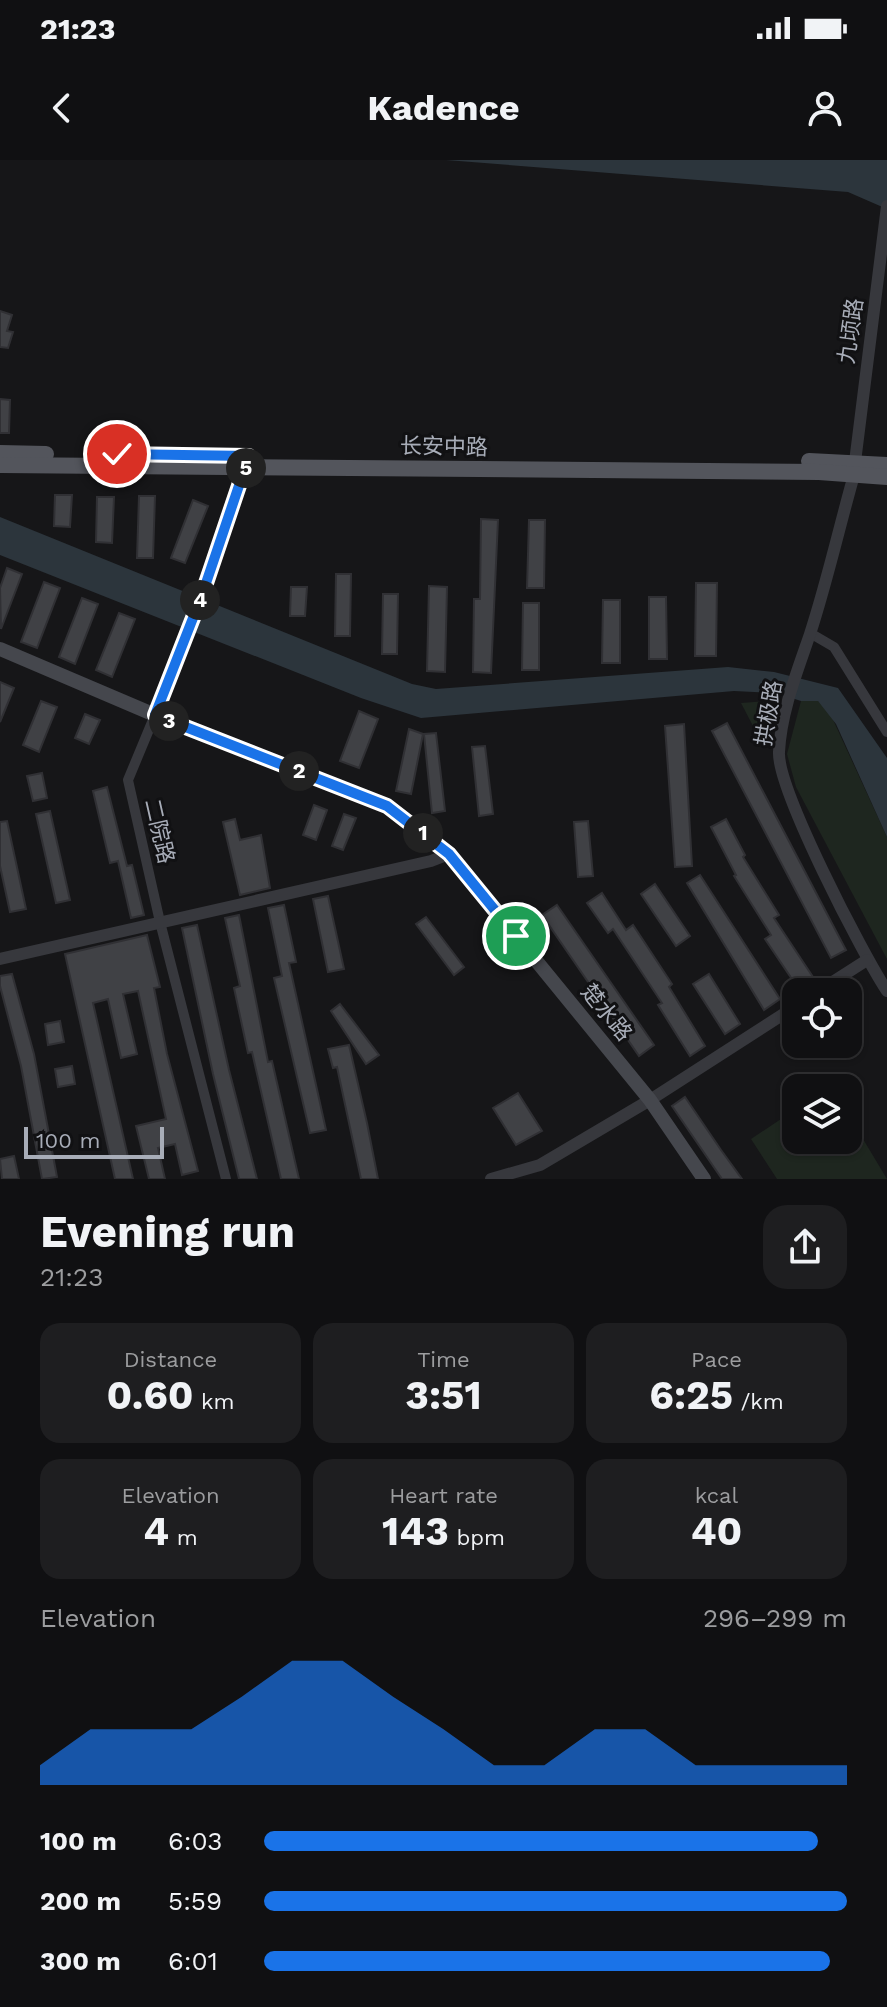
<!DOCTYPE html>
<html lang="en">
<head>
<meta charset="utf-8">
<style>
  :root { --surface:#101012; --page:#1e1e20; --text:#f1f3f6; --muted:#9c9d9f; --line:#303032; --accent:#1a73e8 }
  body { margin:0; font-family:"Work Sans","Noto Sans SC",sans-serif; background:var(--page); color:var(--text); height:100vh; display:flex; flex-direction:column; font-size:30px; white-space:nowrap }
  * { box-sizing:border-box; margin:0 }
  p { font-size:26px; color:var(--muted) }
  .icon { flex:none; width:44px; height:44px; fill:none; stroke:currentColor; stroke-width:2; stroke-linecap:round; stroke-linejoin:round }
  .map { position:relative; height:1019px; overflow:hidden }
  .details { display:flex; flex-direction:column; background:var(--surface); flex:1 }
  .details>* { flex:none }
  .controls { position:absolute; left:782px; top:818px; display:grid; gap:16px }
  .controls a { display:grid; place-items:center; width:80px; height:80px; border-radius:16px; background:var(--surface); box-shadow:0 2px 6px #0004,0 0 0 2px var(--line); font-size:40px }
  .scale { position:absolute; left:24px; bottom:20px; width:140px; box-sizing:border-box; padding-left:8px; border:4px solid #a8adb8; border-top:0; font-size:22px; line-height:28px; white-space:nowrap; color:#a8adb8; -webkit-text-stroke:6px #111113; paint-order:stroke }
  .pin { position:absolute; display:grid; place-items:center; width:68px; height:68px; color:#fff; margin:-34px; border:4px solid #fff; border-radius:50%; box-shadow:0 2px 8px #0007 }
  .km { position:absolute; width:40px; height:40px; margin:-20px; border-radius:50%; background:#222; color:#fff; font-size:22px; line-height:40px; text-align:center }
  .round { display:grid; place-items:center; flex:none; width:84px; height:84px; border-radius:24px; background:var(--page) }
  .overview { display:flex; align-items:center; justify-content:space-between; height:136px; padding:0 40px }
  h1 { font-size:44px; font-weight:700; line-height:60px }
  .stats { display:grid; grid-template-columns:repeat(3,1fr); gap:12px; height:136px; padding:8px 40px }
  .stats div { display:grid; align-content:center; border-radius:20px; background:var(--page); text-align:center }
  .stats b { font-size:40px; font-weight:700 }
  .stats small { font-size:22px; font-weight:400 }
  .stats p { font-size:22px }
  .chart { height:224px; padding:16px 40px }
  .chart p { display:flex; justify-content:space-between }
  .chart svg { width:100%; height:144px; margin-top:8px; fill:var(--accent); opacity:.7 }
  ul { padding:0 40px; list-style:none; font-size:26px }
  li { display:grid; grid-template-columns:128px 96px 1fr; align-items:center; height:60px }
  li i { height:20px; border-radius:10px; background:var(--accent) }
  .status { display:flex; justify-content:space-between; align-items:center; height:56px; padding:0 40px; background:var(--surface); direction:ltr }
  .status svg { height:22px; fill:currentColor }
  header { display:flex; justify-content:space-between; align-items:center; height:104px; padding:0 40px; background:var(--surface); font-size:36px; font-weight:700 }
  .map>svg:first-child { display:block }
  .green { fill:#1e261f }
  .water { fill:#2c353c }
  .building { fill:#404145; stroke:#303034; stroke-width:2 }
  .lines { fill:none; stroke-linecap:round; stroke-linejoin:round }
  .minor { stroke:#37383d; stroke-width:10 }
  .tertiary { stroke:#37383d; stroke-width:12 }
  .secondary { stroke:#45474d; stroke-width:14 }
  .primary { stroke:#53555c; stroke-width:16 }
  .route-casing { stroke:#fff; stroke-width:16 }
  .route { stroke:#1a73e8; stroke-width:10 }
  .labels { text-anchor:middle; stroke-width:6; stroke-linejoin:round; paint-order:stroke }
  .street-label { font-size:22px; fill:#a8adb8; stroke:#111113 }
</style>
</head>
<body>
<div class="status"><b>21:23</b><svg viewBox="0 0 49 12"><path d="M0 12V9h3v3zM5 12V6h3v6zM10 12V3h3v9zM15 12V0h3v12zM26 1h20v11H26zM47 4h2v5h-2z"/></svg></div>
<header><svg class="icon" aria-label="back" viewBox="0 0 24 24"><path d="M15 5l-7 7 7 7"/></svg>Kadence<svg class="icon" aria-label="person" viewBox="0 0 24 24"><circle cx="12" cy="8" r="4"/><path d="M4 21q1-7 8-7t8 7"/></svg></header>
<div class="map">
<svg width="887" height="1019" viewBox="0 0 887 1019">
  <rect width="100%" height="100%" fill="#161618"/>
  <g class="green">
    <polygon points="766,541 776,544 764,587 741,543"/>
    <polygon points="801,541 818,541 829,551 887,677 887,799 796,627 787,594"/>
    <polygon points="796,949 796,980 848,980 848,954 887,1019 777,1019 751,979"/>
  </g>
  <g class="water">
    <polygon points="446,0 887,0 887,49 848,32"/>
    <polygon points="0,357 412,524 436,529 728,507 774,512 838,528 887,598 887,677 836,564 818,541 801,541 776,533 734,531 421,558 361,538 0,395"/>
  </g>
  <g class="building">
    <polygon points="0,151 12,155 7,171 13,172 8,188 0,187"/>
    <polygon points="0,239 10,240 9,273 0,273"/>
    <polygon points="55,335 72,335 70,367 54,366"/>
    <polygon points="139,336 155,336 153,398 137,398"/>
    <polygon points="97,337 114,337 112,383 96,382"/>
    <polygon points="193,340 208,346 185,403 171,398"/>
    <polygon points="481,359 498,360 491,513 473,512 474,439 480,439"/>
    <polygon points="529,360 545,360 544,428 527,428"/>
    <polygon points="7,408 22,414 1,469 0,428"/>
    <polygon points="336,414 351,414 350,476 335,476"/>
    <polygon points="44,422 60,428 37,488 21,482"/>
    <polygon points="696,423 717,423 716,496 695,496"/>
    <polygon points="429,426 447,427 445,512 427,511"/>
    <polygon points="291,427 307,427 305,456 290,456"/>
    <polygon points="383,434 398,434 397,494 382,494"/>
    <polygon points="649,437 666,437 667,499 649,499"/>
    <polygon points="82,438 98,444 75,504 59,497"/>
    <polygon points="603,440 620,440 620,503 602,503"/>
    <polygon points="523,443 539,443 539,510 522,510"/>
    <polygon points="119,453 135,459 112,517 96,510"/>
    <polygon points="0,522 14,528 0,562"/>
    <polygon points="41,541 57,547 39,592 23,585"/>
    <polygon points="359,551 378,559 359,608 340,601"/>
    <polygon points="85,554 100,560 89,584 75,578"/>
    <polygon points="727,563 846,790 831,798 712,571"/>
    <polygon points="684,564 692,706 675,707 665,566"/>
    <polygon points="409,569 423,574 411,634 396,631"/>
    <polygon points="436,573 445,651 432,653 424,574"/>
    <polygon points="485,586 493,654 479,656 472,587"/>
    <polygon points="42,613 47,638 33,641 27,616"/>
    <polygon points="107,627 127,706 132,705 144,755 131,758 118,701 110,703 93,631"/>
    <polygon points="314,645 327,650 316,680 303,675"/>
    <polygon points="50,651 70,740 56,743 36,654"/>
    <polygon points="344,654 356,658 343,690 332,686"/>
    <polygon points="235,659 240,680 261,675 270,728 240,735 223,662"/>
    <polygon points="726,659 745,695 743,697 779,755 774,758 813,817 798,828 765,779 771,775 734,716 736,715 711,667"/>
    <polygon points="7,661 26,749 10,752 0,706 0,662"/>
    <polygon points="588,661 593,716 578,717 574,662"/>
    <polygon points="700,715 780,839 764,850 687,723"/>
    <polygon points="655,724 690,776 676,786 641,734"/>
    <polygon points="602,733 626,770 633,765 672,824 669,827 705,886 690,896 658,845 662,843 613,769 608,773 587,743"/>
    <polygon points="328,736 344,809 328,812 313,739"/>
    <polygon points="284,745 296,802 289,803 326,970 310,973 274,818 282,816 268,748"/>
    <polygon points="557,745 654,885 639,896 542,755"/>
    <polygon points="239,755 268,902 272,901 299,1019 281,1019 252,892 248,893 234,828 240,826 225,758"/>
    <polygon points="426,757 464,807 454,815 416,764"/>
    <polygon points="197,765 229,910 257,1019 239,1019 213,914 182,768"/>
    <polygon points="147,775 160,827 154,828 167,894 198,1011 182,1015 175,984 158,988 165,1019 149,1019 136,966 166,959 138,831 123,834 137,894 121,898 108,839 93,843 133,1019 115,1019 65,794"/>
    <polygon points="12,814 34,894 57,1017 42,1019 21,906 0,826 0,816"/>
    <polygon points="709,814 740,864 725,874 693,824"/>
    <polygon points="340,844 379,895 366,904 331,851"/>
    <polygon points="60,861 64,882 48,885 45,864"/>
    <polygon points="349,885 367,963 378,1019 361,1019 337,907 333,908 328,889"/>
    <polygon points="72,906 75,924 58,927 55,909"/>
    <polygon points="518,933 542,971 516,985 493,948"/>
    <polygon points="685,937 721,990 742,1019 722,1019 672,946"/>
    <polygon points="14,996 19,1019 2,1019 0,999"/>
  </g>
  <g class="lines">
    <g class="minor">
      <polyline points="810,473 834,487 887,572"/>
      <polyline points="155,555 128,620 160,762 226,1019"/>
    </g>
    <g class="tertiary">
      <polyline points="855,302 887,46"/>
      <path d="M854,315C839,368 827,422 810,474C797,512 781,552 779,592C777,629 863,795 887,831"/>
      <polyline points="155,555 202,435 249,296"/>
      <polyline points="0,799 431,701 449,694"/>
      <polyline points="817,832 867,800"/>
      <polyline points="491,1019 540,1005 650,940 796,846"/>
    </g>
    <polyline class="secondary" points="0,489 155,555 387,646 449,694 650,940 704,1019"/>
    <g class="primary">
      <polyline points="0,293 46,294"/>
      <polyline points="809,301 887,305"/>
      <polyline points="0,305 819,312 887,317"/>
    </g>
  </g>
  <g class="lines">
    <g class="route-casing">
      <polyline id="route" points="117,294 249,296 202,435 155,555 387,646 449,694 516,776"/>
    </g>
    <use href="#route" class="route"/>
  </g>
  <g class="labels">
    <g class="street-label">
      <text transform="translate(850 171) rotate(-82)" y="8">九顷路</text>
      <text transform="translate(444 286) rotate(1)" y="8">长安中路</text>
      <text transform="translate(768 553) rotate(-80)" y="8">拱极路</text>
      <text transform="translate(160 671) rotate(77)" y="8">二院路</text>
      <text transform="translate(607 852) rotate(51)" y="8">楚水路</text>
    </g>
  </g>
</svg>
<div class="controls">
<a><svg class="icon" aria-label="locate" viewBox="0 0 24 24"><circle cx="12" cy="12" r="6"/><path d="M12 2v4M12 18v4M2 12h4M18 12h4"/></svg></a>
<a><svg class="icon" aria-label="layers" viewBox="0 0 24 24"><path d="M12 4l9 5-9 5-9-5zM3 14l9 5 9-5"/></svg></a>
</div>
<div class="scale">100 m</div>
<div class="pin" style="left:516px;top:776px;background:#1e9e55"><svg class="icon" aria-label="arrive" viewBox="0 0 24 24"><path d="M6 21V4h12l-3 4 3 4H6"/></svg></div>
<div class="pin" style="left:117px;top:294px;background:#d93025"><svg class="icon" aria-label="check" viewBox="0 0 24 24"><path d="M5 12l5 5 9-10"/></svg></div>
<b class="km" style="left:423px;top:673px">1</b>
<b class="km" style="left:299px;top:611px">2</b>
<b class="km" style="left:169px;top:561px">3</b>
<b class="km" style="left:200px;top:440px">4</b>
<b class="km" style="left:246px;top:308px">5</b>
</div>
<section class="details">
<div class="overview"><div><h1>Evening run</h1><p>21:23</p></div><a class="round"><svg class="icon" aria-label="share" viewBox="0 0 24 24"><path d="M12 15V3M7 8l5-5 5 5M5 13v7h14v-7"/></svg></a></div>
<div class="stats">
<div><p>Distance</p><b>0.60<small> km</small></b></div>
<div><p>Time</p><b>3:51</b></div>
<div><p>Pace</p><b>6:25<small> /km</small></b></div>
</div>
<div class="stats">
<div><p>Elevation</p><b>4<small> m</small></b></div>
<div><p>Heart rate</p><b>143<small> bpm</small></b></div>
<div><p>kcal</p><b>40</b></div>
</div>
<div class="chart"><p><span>Elevation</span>296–299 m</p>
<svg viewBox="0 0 160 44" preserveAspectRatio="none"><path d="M0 44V38L10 27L20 27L30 27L40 17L50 6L60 6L70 17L80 27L90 38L100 38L110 27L120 27L130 38L140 38L150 38L160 38V44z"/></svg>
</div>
<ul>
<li><b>100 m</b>6:03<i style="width:95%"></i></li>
<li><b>200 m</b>5:59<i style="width:100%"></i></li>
<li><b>300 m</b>6:01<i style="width:97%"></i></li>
</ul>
</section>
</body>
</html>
